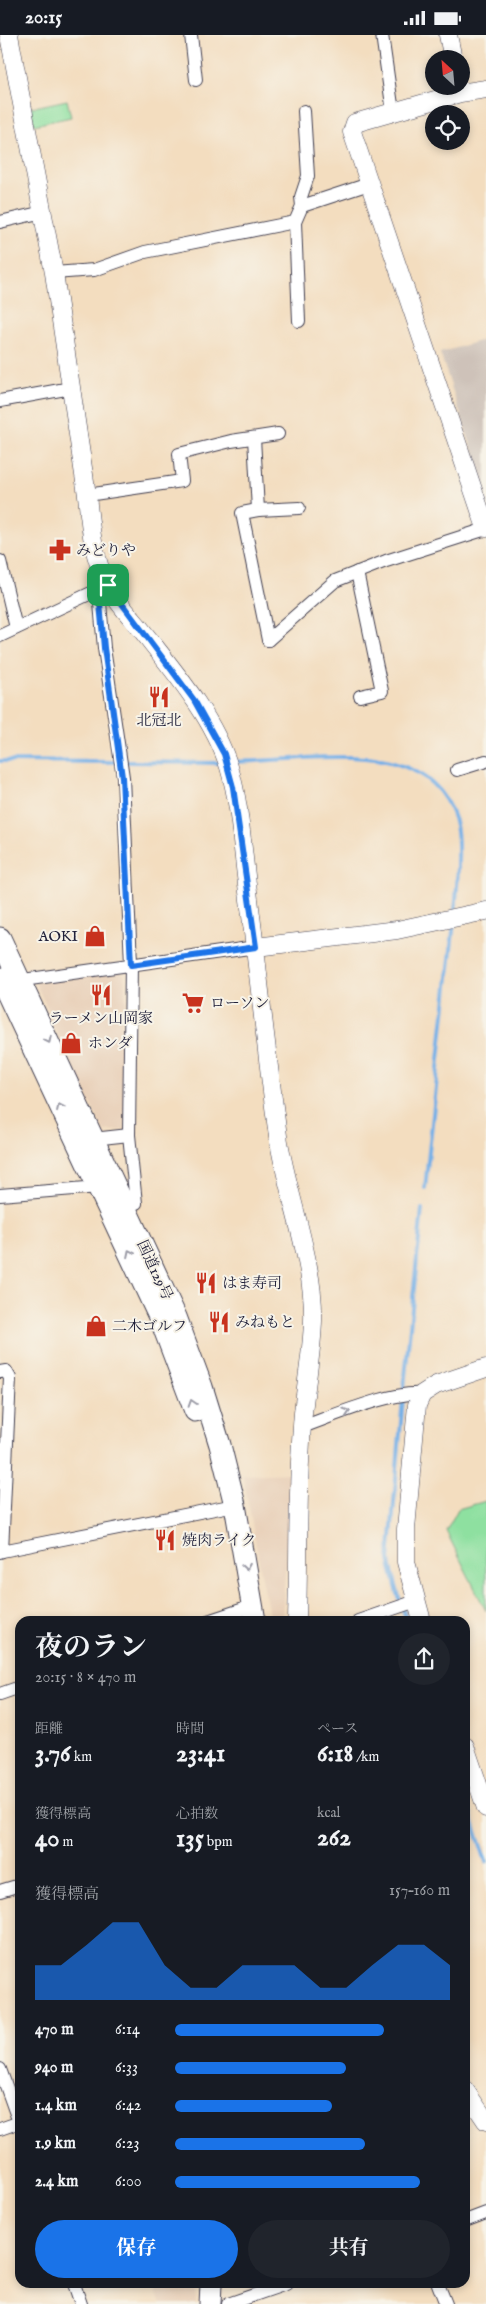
<!DOCTYPE html>
<html lang="ja">
<head>
<meta charset="utf-8">
<style>
  :root { --surface:#171b24; --page:#20242c; --text:#f1f3f6; --muted:#9ea1a6; --accent:#1a73e8 }
  body { margin:0; font-family:"IM FELL English","Noto Serif JP",serif; background:var(--page); color:var(--text); height:100vh; display:flex; flex-direction:column; font-size:19px; white-space:nowrap }
  * { box-sizing:border-box; margin:0 }
  p { font-size:16px; color:var(--muted) }
  .icon { flex:none; width:28px; height:28px; fill:none; stroke:currentColor; stroke-width:2; stroke-linecap:round; stroke-linejoin:round }
  .map { position:relative; flex:1; overflow:hidden }
  .panel { position:absolute; left:15px; top:1581px; width:455px; height:672px; display:flex; flex-direction:column; background:var(--surface); border-radius:15px; box-shadow:0 2px 8px #0003 }
  .panel>* { flex:none }
  .needle { width:32px; rotate:334deg }
  .buttons { position:absolute; left:425px; top:15px; display:grid; gap:10px }
  .buttons a { display:grid; place-items:center; width:45px; height:45px; border-radius:50%; background:var(--surface); box-shadow:0 2px 8px #0003; font-size:25px }
  .pin { position:absolute; display:grid; place-items:center; width:42px; height:42px; color:#fff; margin:-21px; border-radius:10px; box-shadow:0 2px 8px #0006 }
  .round { display:grid; place-items:center; flex:none; width:52px; height:52px; border-radius:26px; background:var(--page) }
  .head { display:flex; align-items:center; justify-content:space-between; height:85px; padding:0 20px }
  h1 { font-size:28px; font-weight:700; line-height:38px }
  .figures { display:grid; grid-template-columns:repeat(3,1fr); gap:8px; height:85px; padding:5px 20px }
  .figures div { display:grid; align-content:center }
  .figures b { font-size:25px; font-weight:700 }
  .figures small { font-size:14px; font-weight:400 }
  .figures p { font-size:14px }
  .chart { height:140px; padding:10px 20px }
  .chart p { display:flex; justify-content:space-between }
  .chart svg { width:100%; height:90px; margin-top:5px; fill:var(--accent); opacity:.7 }
  .action { display:flex; gap:10px; margin-top:auto; padding:10px 20px }
  .action a { flex:1; height:58px; border-radius:30px; background:var(--accent); color:#fff; font-size:20px; font-weight:700; line-height:58px; text-align:center }
  .action a+a { background:var(--page); color:var(--text) }
  ul { padding:0 20px; list-style:none; font-size:16px }
  li { display:grid; grid-template-columns:80px 60px 1fr; align-items:center; height:38px }
  li i { height:12px; border-radius:6px; background:var(--accent) }
  .status { display:flex; justify-content:space-between; align-items:center; height:35px; padding:0 25px; background:var(--surface); direction:ltr }
  .status svg { height:14px; fill:currentColor }
  .map>svg:first-child { display:block }
  .built { fill:#e8cfb7 }
  .industrial { fill:#cec2b9 }
  .green { fill:#8ee0a0; stroke:#58816e }
  .lines { fill:none; stroke-linecap:round; stroke-linejoin:round }
  .stream { stroke:#76b0e7; stroke-width:4 }
  .street-casing { stroke:#413e4f; stroke-width:14 }
  .secondary-casing { stroke:#413e4f; stroke-width:19 }
  .highway-casing { stroke:#413e4f; stroke-width:23 }
  .street { stroke:#fff; stroke-width:12 }
  .secondary { stroke:#fff; stroke-width:18 }
  .highway { stroke:#fff; stroke-width:21 }
  .oneway { stroke:#9c9ca7 }
  .route-casing { stroke:#fff; stroke-width:10 }
  .route { stroke:#1a73e8; stroke-width:6 }
  .labels { text-anchor:middle; stroke-width:4; stroke-linejoin:round; paint-order:stroke }
  .poi-label { font-size:15px; fill:#22223b; stroke:#f7f3e8; text-anchor:start }
  .street-label { font-size:15px; fill:#22223b; stroke:#f7f3e8 }
</style>
</head>
<body>
<div class="status"><b>20:15</b><svg viewBox="0 0 49 12"><path d="M0 12V9h3v3zM5 12V6h3v6zM10 12V3h3v9zM15 12V0h3v12zM26 1h20v11H26zM47 4h2v5h-2z"/></svg></div>
<div class="map">
<svg width="486" height="2269" viewBox="0 0 486 2269">
  <rect width="100%" height="100%" fill="#f7f3e8"/>
  <filter id="ink" filterUnits="userSpaceOnUse"><feTurbulence type="fractalNoise" baseFrequency=".02" numOctaves="2"/><feDisplacementMap in="SourceGraphic" scale="10" xChannelSelector="R" yChannelSelector="G"/><feConvolveMatrix kernelMatrix="1 2 1 2 8 2 1 2 1" color-interpolation-filters="sRGB"/></filter>
  <filter id="wash" filterUnits="userSpaceOnUse"><feTurbulence type="fractalNoise" baseFrequency=".0096" numOctaves="4" result="noise"/><feDisplacementMap in="SourceGraphic" scale="20" xChannelSelector="R" yChannelSelector="G"/><feGaussianBlur stdDeviation="1.12" result="paint"/><feColorMatrix in="noise" values="0 0 0 0 0 0 0 0 0 0 0 0 0 0 0 0 0 1.4 0 .05"/><feComposite in="paint" operator="in"/></filter>
  <g filter="url(#wash)">
    <rect width="100%" height="100%" fill="#f3ddbf"/>
    <g class="built">
      <polygon points="120,937 124,939 126,970 50,978 35,948"/>
      <polygon points="121,971 125,1095 104,1096 48,980"/>
      <polygon points="291,1438 282,1586 270,1586 243,1440"/>
      <polygon points="153,2249 197,2249 196,2269 161,2269"/>
    </g>
    <polygon class="industrial" points="486,304 486,455 440,318"/>
    <g class="green">
      <polygon points="67,65 71,82 34,90 30,73"/>
      <polygon points="486,1466 486,1576 446,1496 458,1474"/>
    </g>
    <g class="lines">
      <g class="stream">
        <polyline points="0,726 115,727"/>
        <polyline points="127,727 223,728"/>
        <path d="M232,727C256,726 280,725 304,723C362,720 434,718 455,786C461,806 457,855 455,877"/>
        <polyline points="425,1153 454,887"/>
        <polyline points="400,1566 389,1525 404,1352 422,1174"/>
        <polyline points="403,1575 407,1586"/>
        <polyline points="465,1763 486,1827"/>
      </g>
    </g>
  </g>
  <g filter="url(#ink)">
    <g class="lines">
      <g class="street-casing">
        <g id="street">
          <polyline points="191,0 196,45"/>
          <polyline points="382,0 393,77"/>
          <polyline points="302,171 369,149"/>
          <polyline points="0,187 43,177"/>
          <polyline points="295,187 299,286"/>
          <polyline points="54,238 94,235 145,217 295,187 302,171 301,162 308,141 304,76"/>
          <polyline points="0,366 71,353"/>
          <polyline points="254,403 258,475"/>
          <polyline points="87,460 182,446 179,419 231,406 278,399"/>
          <polyline points="0,526 16,593"/>
          <polyline points="357,537 382,656 360,661"/>
          <polyline points="108,550 100,568 104,613 123,742 131,929 129,1100 136,1168 126,1173"/>
          <polyline points="0,601 108,550"/>
          <polyline points="268,605 335,546 386,526 486,494"/>
          <polyline points="268,605 242,478 258,475 299,473"/>
          <polyline points="457,735 486,726"/>
          <polyline points="16,946 256,912"/>
          <polyline points="93,1104 129,1100"/>
          <polyline points="0,1160 99,1152"/>
          <polyline points="0,1337 6,1336 10,1343 2,1516 0,1517"/>
          <path d="M302,1392C333,1381 391,1356 422,1359"/>
          <polyline points="2,1516 235,1470"/>
          <polyline points="208,1586 253,1571"/>
          <polyline points="358,1586 416,1566"/>
          <polyline points="0,1659 20,1652"/>
          <polyline points="0,1856 20,1850"/>
          <polyline points="0,2034 20,2090"/>
          <polyline points="0,2094 20,2087"/>
          <polyline points="465,2186 486,2178"/>
          <polyline points="74,2249 81,2269"/>
          <polyline points="438,2249 446,2269"/>
          <polyline points="228,2269 286,2249"/>
        </g>
      </g>
      <g class="secondary-casing">
        <g id="secondary">
          <path d="M9,0L54,238L87,460C90,491 93,523 108,551C116,566 129,580 140,593C173,635 213,681 229,732C240,769 242,810 247,849C258,932 266,1017 278,1101C287,1160 315,1228 313,1286C312,1321 304,1356 302,1391C297,1456 299,1521 297,1586"/>
          <polyline points="448,0 453,24"/>
          <polyline points="486,54 460,58 355,88 352,97 486,493"/>
          <polyline points="256,912 397,895 486,876"/>
          <polyline points="422,1586 406,1527 406,1494 417,1370 422,1359 436,1350 486,1333"/>
          <polyline points="465,1711 486,1773"/>
          <polyline points="465,2055 486,2086"/>
        </g>
      </g>
      <g class="highway-casing">
        <g id="highway">
          <polyline points="0,903 176,1282 202,1352 220,1410 235,1470 255,1586"/>
          <polyline points="0,943 161,1286 195,1376"/>
          <polyline points="210,2269 211,2249"/>
        </g>
      </g>
      <use href="#street" class="street"/>
      <use href="#secondary" class="secondary"/>
      <use href="#highway" class="highway"/>
    </g>
    <defs><path id="oneway-chevron" d="M-2-3.5L2.5 0L-2 3.5" fill="none" stroke-width="1.6" stroke-linecap="round" stroke-linejoin="round" transform="scale(1.25)"/></defs>
    <g class="oneway">
      <use href="#oneway-chevron" transform="translate(48 1005) rotate(65)"/>
      <use href="#oneway-chevron" transform="translate(60 1072) rotate(-115)"/>
      <use href="#oneway-chevron" transform="translate(130 1218) rotate(-116)"/>
      <use href="#oneway-chevron" transform="translate(192 1368) rotate(-108)"/>
      <use href="#oneway-chevron" transform="translate(347 1377) rotate(-18)"/>
      <use href="#oneway-chevron" transform="translate(246 1532) rotate(80)"/>
    </g>
  </g>
  <g class="lines" filter="url(#ink)">
    <g class="route-casing">
      <polygon id="route" points="108,550 194,665 224,719 233,752 256,912 131,930 122,742 104,613 100,568"/>
    </g>
    <use href="#route" class="route"/>
  </g>
  <defs>
    <g id="pharmacy-bare" transform="scale(1.725)"><path d="M-2-6h4v4h4v4h-4v4h-4v-4h-4v-4h4Z" fill="#c8321e" stroke="#f7f3e8" stroke-width="2.5" paint-order="stroke"/></g>
    <g id="restaurant-bare" transform="scale(1.725)"><path d="M-5-6h1v4h1v-4h1v4h1v-4h1v5L-1.5 .5V6h-2V.5L-5-1ZM5-6V6H3V1.5H1.5Q1.5-4 5-6Z" fill="#c8321e" stroke="#f7f3e8" stroke-width="2.5" paint-order="stroke"/></g>
    <g id="shop-bare" transform="scale(1.725)"><path d="M-5-2.5h2.3a2.7 3.5 0 0 1 5.4 0H5L5.5 6h-11ZM-1.5-2.5h3a1.5 2.3 0 0 0-3 0Z" fill="#c8321e" stroke="#f7f3e8" stroke-width="2.5" paint-order="stroke"/></g>
    <g id="supermarket-bare" transform="scale(1.725)"><path d="M-6-5.5h2.5l.6 2H6L4.5 2H-2.5L-4.4-4H-6ZM-1.5 3.2a1.3 1.3 0 1 0 .1 0ZM3 3.2a1.3 1.3 0 1 0 .1 0Z" fill="#c8321e" stroke="#f7f3e8" stroke-width="2.5" paint-order="stroke"/></g>
  </defs>
  <g fill-rule="evenodd">
    <use href="#pharmacy-bare" x="60" y="515"/>
    <use href="#restaurant-bare" x="159" y="662"/>
    <use href="#shop-bare" x="95" y="901"/>
    <use href="#restaurant-bare" x="101" y="960"/>
    <use href="#supermarket-bare" x="193" y="968"/>
    <use href="#shop-bare" x="71" y="1008"/>
    <use href="#restaurant-bare" x="206" y="1248"/>
    <use href="#restaurant-bare" x="219" y="1287"/>
    <use href="#shop-bare" x="96" y="1291"/>
    <use href="#restaurant-bare" x="165" y="1505"/>
  </g>
  <g class="labels">
    <g class="poi-label">
      <text x="76" y="520">みどりや</text>
      <text x="159" y="690" text-anchor="middle">北冠北</text>
      <text x="78" y="906" text-anchor="end">AOKI</text>
      <text x="210" y="973">ローソン</text>
      <text x="101" y="988" text-anchor="middle">ラーメン山岡家</text>
      <text x="88" y="1013">ホンダ</text>
      <text x="222" y="1253">はま寿司</text>
      <text x="235" y="1292">みねもと</text>
      <text x="112" y="1296">二木ゴルフ</text>
      <text x="182" y="1510">焼肉ライク</text>
    </g>
    <g class="street-label">
      <text transform="translate(155 1235) rotate(65)" y="5">国道129号</text>
    </g>
  </g>
</svg>
<div class="buttons">
<a><svg class="needle" viewBox="-14 -14 28 28"><path d="M0-13l5 13h-10z" fill="#e53935"/><path d="M0 13l5-13h-10z" fill="#9ea1a6"/></svg></a>
<a><svg class="icon" aria-label="locate" viewBox="0 0 24 24"><circle cx="12" cy="12" r="6"/><path d="M12 2v4M12 18v4M2 12h4M18 12h4"/></svg></a>
</div>
<div class="pin" style="left:108px;top:550px;background:#1e9e55"><svg class="icon" aria-label="arrive" viewBox="0 0 24 24"><path d="M6 21V4h12l-3 4 3 4H6"/></svg></div>
<section class="panel">
<div class="head"><div><h1>夜のラン</h1><p>20:15 · 8 × 470 m</p></div><a class="round"><svg class="icon" aria-label="share" viewBox="0 0 24 24"><path d="M12 15V3M7 8l5-5 5 5M5 13v7h14v-7"/></svg></a></div>
<div class="figures">
<div><p>距離</p><b>3.76<small> km</small></b></div>
<div><p>時間</p><b>23:41</b></div>
<div><p>ペース</p><b>6:18<small> /km</small></b></div>
</div>
<div class="figures">
<div><p>獲得標高</p><b>40<small> m</small></b></div>
<div><p>心拍数</p><b>135<small> bpm</small></b></div>
<div><p>kcal</p><b>262</b></div>
</div>
<div class="chart"><p><span>獲得標高</span>157–160 m</p>
<svg viewBox="0 0 160 44" preserveAspectRatio="none"><path d="M0 44V27L10 27L20 17L30 6L40 6L50 27L60 38L70 38L80 27L90 27L100 27L110 38L120 38L130 27L140 17L150 17L160 27V44z"/></svg>
</div>
<ul>
<li><b>470 m</b>6:14<i style="width:76%"></i></li>
<li><b>940 m</b>6:33<i style="width:62%"></i></li>
<li><b>1.4 km</b>6:42<i style="width:57%"></i></li>
<li><b>1.9 km</b>6:23<i style="width:69%"></i></li>
<li><b>2.4 km</b>6:00<i style="width:89%"></i></li>
</ul>
<div class="action"><a>保存</a><a>共有</a></div>
</section>
</div>
</body>
</html>
